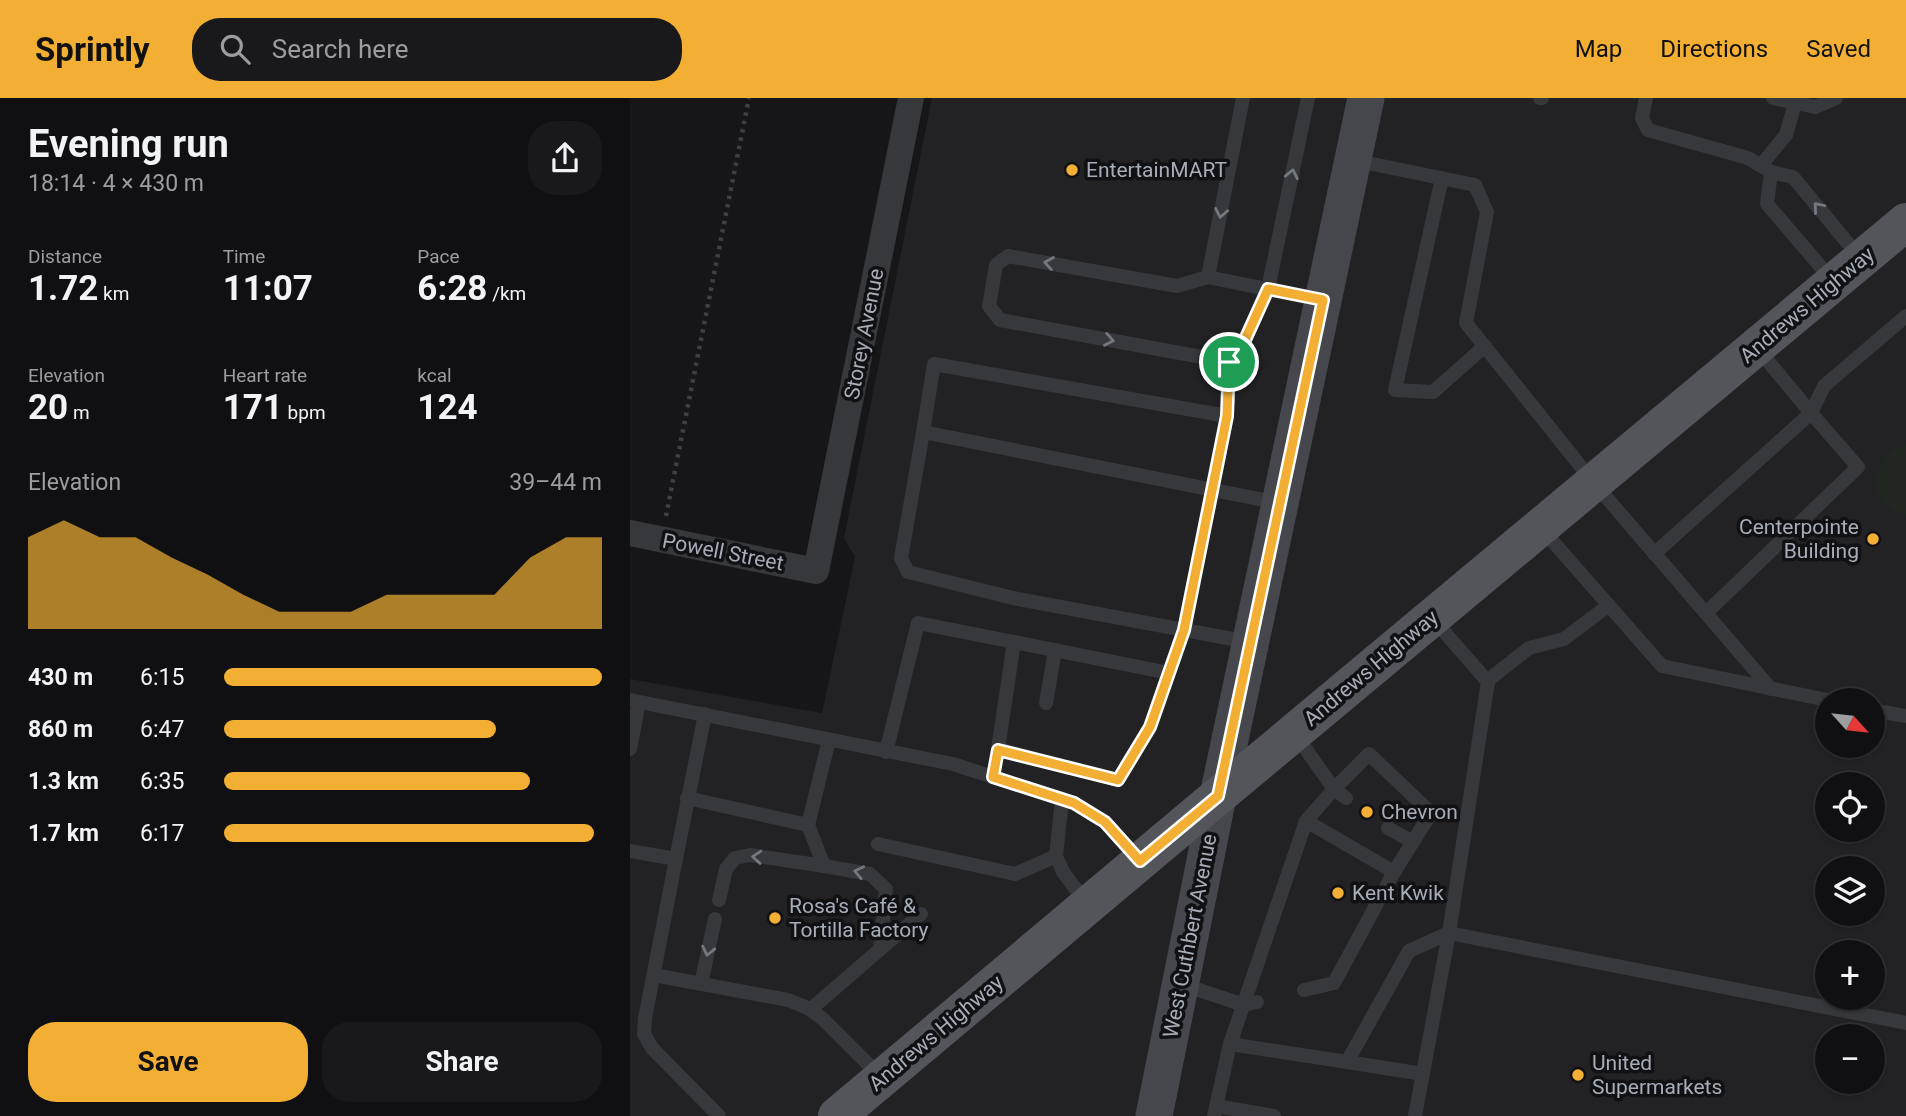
<!DOCTYPE html>
<html lang="en">
<head>
<meta charset="utf-8">
<style>
  :root { --surface:#101012; --page:#19191b; --text:#f1f3f6; --muted:#9c9d9f; --line:#303032; --accent:#f2af33 }
  body { margin:0; font-family:Roboto,sans-serif; background:var(--page); color:var(--text); height:100vh; display:flex; flex-direction:column; font-size:26px; white-space:nowrap }
  * { box-sizing:border-box; margin:0 }
  p { font-size:23px; color:var(--muted) }
  .icon { flex:none; width:38px; height:38px; fill:none; stroke:currentColor; stroke-width:2; stroke-linecap:round; stroke-linejoin:round }
  .map { position:relative; flex:1; overflow:hidden }
  .sheet { display:flex; flex-direction:column; background:var(--surface); width:630px }
  .sheet>* { flex:none }
  .needle { width:46px; rotate:117deg }
  .tools { position:absolute; left:1185px; top:590px; display:grid; gap:14px }
  .tools a { display:grid; place-items:center; width:70px; height:70px; border-radius:50%; background:var(--surface); box-shadow:0 2px 5px #0004,0 0 0 2px var(--line); font-size:35px }
  .pin { position:absolute; display:grid; place-items:center; width:60px; height:60px; color:#fff; margin:-30px; border:4px solid #fff; border-radius:50%; box-shadow:0 2px 7px #0007 }
  .round { display:grid; place-items:center; flex:none; width:74px; height:74px; border-radius:28px; background:var(--page) }
  .headline { display:flex; align-items:center; justify-content:space-between; height:119px; padding:0 28px }
  h1 { font-size:38px; font-weight:700; line-height:52px }
  .figures { display:grid; grid-template-columns:repeat(3,1fr); gap:10px; height:119px; padding:7px 28px }
  .figures div { display:grid; align-content:center }
  .figures b { font-size:35px; font-weight:700 }
  .figures small { font-size:19px; font-weight:400 }
  .figures p { font-size:19px }
  .chart { height:196px; padding:14px 28px }
  .chart p { display:flex; justify-content:space-between }
  .chart svg { width:100%; height:126px; margin-top:7px; fill:var(--accent); opacity:.7 }
  .action { display:flex; gap:14px; margin-top:auto; padding:14px 28px }
  .action a { flex:1; height:80px; border-radius:28px; background:var(--accent); color:#111; font-size:28px; font-weight:700; line-height:80px; text-align:center }
  .action a+a { background:var(--page); color:var(--text) }
  ul { padding:0 28px; list-style:none; font-size:23px }
  li { display:grid; grid-template-columns:112px 84px 1fr; align-items:center; height:52px }
  li i { height:18px; border-radius:9px; background:var(--accent) }
  header { display:flex; align-items:center; gap:42px; box-sizing:border-box; height:98px; padding:0 35px; background:var(--accent); color:#111 }
  header strong { font-size:33px }
  nav { display:flex; gap:38px; margin-inline-start:auto; font-size:24px }
  .search { width:490px; height:63px; background:var(--page); display:flex; align-items:center; gap:18px; box-sizing:border-box; padding:0 24px; border-radius:28px; color:var(--muted); font-size:26px }
  main { display:flex; flex:1; min-height:0 }
  .map>svg:first-child { display:block }
  .built { fill:#222225; fill-rule:evenodd }
  .green { fill:#202721 }
  .lines { fill:none; stroke-linecap:round; stroke-linejoin:round }
  .path { stroke:#3d3f43; stroke-width:4.5; stroke-dasharray:3.5 5; stroke-linecap:butt }
  .lane { stroke:#37383c; stroke-width:14 }
  .street { stroke:#37383c; stroke-width:26 }
  .secondary { stroke:#45474c; stroke-width:37 }
  .primary { stroke:#53555b; stroke-width:38 }
  .oneway { stroke:#757880 }
  .route-casing { stroke:#fff; stroke-width:14 }
  .route { stroke:#f2af33; stroke-width:9 }
  .poi-dot { fill:#f2af33; stroke:#111113; stroke-width:2.5 }
  .labels { text-anchor:middle; stroke-width:7; stroke-linejoin:round; paint-order:stroke }
  .poi-label { font-size:21px; fill:#a7adb8; stroke:#111113; text-anchor:start }
  .street-label { font-size:21px; fill:#a7adb8; stroke:#111113 }
</style>
</head>
<body>
<header>
<strong>Sprintly</strong>
<div class="search"><svg class="icon" aria-label="search" viewBox="0 0 24 24"><circle cx="10" cy="10" r="6"/><path d="M15 15l6 6"/></svg>Search here</div>
<nav><a>Map</a><a>Directions</a><a>Saved</a></nav>
</header>
<main>
<section class="sheet">
<div class="headline"><div><h1>Evening run</h1><p>18:14 · 4 × 430 m</p></div><a class="round"><svg class="icon" aria-label="share" viewBox="0 0 24 24"><path d="M12 15V3M7 8l5-5 5 5M5 13v7h14v-7"/></svg></a></div>
<div class="figures">
<div><p>Distance</p><b>1.72<small> km</small></b></div>
<div><p>Time</p><b>11:07</b></div>
<div><p>Pace</p><b>6:28<small> /km</small></b></div>
</div>
<div class="figures">
<div><p>Elevation</p><b>20<small> m</small></b></div>
<div><p>Heart rate</p><b>171<small> bpm</small></b></div>
<div><p>kcal</p><b>124</b></div>
</div>
<div class="chart"><p><span>Elevation</span>39–44 m</p>
<svg viewBox="0 0 160 44" preserveAspectRatio="none"><path d="M0 44V12L10 6L20 12L30 12L40 19L50 25L60 32L70 38L80 38L90 38L100 32L110 32L120 32L130 32L140 19L150 12L160 12V44z"/></svg>
</div>
<ul>
<li><b>430 m</b>6:15<i style="width:100%"></i></li>
<li><b>860 m</b>6:47<i style="width:72%"></i></li>
<li><b>1.3 km</b>6:35<i style="width:81%"></i></li>
<li><b>1.7 km</b>6:17<i style="width:98%"></i></li>
</ul>
<div class="action"><a>Save</a><a>Share</a></div>
</section>
<div class="map">
<svg width="1276" height="1018" viewBox="0 0 1276 1018">
  <rect width="100%" height="100%" fill="#161618"/>
  <path class="built" d="M302,0H1276V1018H0V581L192,615L225,459L214,440ZM1197,602H1242V648H1197ZM1197,686H1242V732H1197ZM1197,770H1242V816H1197ZM1197,854H1242V900H1197ZM1197,938H1242V984H1197Z"/>
  <path class="green" d="M1276,346V417C1236,410 1237,357 1276,346Z"/>
  <g class="lines">
    <polyline class="path" points="36,418 119,0"/>
    <g class="lane">
      <polyline points="613,0 578,179 547,188 378,158 366,167 359,208 370,222 599,264 614,244 638,191 678,0"/>
      <polyline points="910,0 912,0"/>
      <polyline points="1016,0 1012,20 1018,32 1118,60 1141,74"/>
      <polyline points="1143,0 1185,9 1206,0"/>
      <polyline points="723,62 845,87 857,114 836,225 964,385 1141,591"/>
      <polyline points="1131,67 1156,37 1165,5"/>
      <polyline points="812,80 765,292 803,294 855,248"/>
      <polyline points="578,179 691,202"/>
      <polyline points="1203,183 1137,106 1141,74 1163,79 1231,161"/>
      <polyline points="1127,250 1181,315 1194,288 1276,218"/>
      <polyline points="597,318 599,264"/>
      <polyline points="293,334 304,266 597,318 554,532 520,629 488,682 368,651 363,679"/>
      <polyline points="911,430 1032,568 1197,602"/>
      <polyline points="1024,456 1181,315 1228,369 1076,515"/>
      <polyline points="619,544 383,500 278,474 271,460 293,334 649,405"/>
      <polyline points="857,583 899,550 934,541 979,507"/>
      <polyline points="0,602 323,666 444,705 475,724 510,762"/>
      <polyline points="416,605 425,552"/>
      <polyline points="1242,612 1276,618"/>
      <polyline points="665,636 704,691 739,656 801,715 764,774 676,723 704,691 716,700"/>
      <polyline points="0,651 9,604"/>
      <polyline points="368,651 384,544 539,575"/>
      <polyline points="256,654 288,525 384,544"/>
      <polyline points="57,700 178,727 199,642"/>
      <polyline points="432,702 426,758 433,774 457,806"/>
      <polyline points="178,727 194,768 240,776 256,791 250,851"/>
      <polyline points="758,730 783,744"/>
      <polyline points="248,746 385,776 426,758"/>
      <polyline points="0,753 46,761 15,920 14,936 22,950 89,1018"/>
      <polyline points="46,761 75,616"/>
      <polyline points="89,802 96,771 105,760 120,757 194,768"/>
      <polyline points="24,877 158,902 178,910 193,921 250,978"/>
      <polyline points="71,886 85,821"/>
      <polyline points="551,886 614,907 627,904"/>
      <polyline points="674,892 704,885 764,774"/>
      <polyline points="181,911 291,816"/>
      <polyline points="600,946 676,723"/>
      <polyline points="717,964 793,976"/>
      <polyline points="586,1008 644,1018"/>
      <polyline points="584,1018 600,946 717,964 779,853 819,835 1276,925"/>
      <polyline points="785,1018 819,835 858,584 803,521"/>
    </g>
    <polyline class="street" points="0,435 186,473 281,0"/>
    <polyline class="secondary" points="524,1018 588,698 736,0"/>
    <polyline class="primary" points="207,1018 588,698 1276,124"/>
  </g>
  <defs><path id="oneway-chevron" d="M-2-3.5L2.5 0L-2 3.5" fill="none" stroke-width="1.6" stroke-linecap="round" stroke-linejoin="round" transform="scale(1.75)"/></defs>
  <g class="oneway">
    <use href="#oneway-chevron" transform="translate(662 76) rotate(-78)"/>
    <use href="#oneway-chevron" transform="translate(1188 109) rotate(-130)"/>
    <use href="#oneway-chevron" transform="translate(591 115) rotate(101)"/>
    <use href="#oneway-chevron" transform="translate(419 165) rotate(-170)"/>
    <use href="#oneway-chevron" transform="translate(479 242) rotate(11)"/>
    <use href="#oneway-chevron" transform="translate(127 759) rotate(-176)"/>
    <use href="#oneway-chevron" transform="translate(229 774) rotate(-168)"/>
    <use href="#oneway-chevron" transform="translate(78 853) rotate(102)"/>
  </g>
  <g class="lines">
    <g class="route-casing">
      <polygon id="route" points="638,191 693,202 588,698 510,763 475,724 444,705 363,679 368,652 488,682 520,629 554,532 597,318 599,264 614,244"/>
    </g>
    <use href="#route" class="route"/>
  </g>
  <g class="poi-dot">
    <circle cx="442" cy="72" r="7"/>
    <circle cx="1243" cy="441" r="7"/>
    <circle cx="737" cy="714" r="7"/>
    <circle cx="708" cy="795" r="7"/>
    <circle cx="145" cy="820" r="7"/>
    <circle cx="948" cy="977" r="7"/>
  </g>
  <g class="labels">
    <g class="poi-label">
      <text x="456" y="79">EntertainMART</text>
      <text x="1229" y="436" text-anchor="end">Centerpointe<tspan x="1229" dy="24">Building</tspan></text>
      <text x="751" y="721">Chevron</text>
      <text x="722" y="802">Kent Kwik</text>
      <text x="159" y="815">Rosa's Café &amp;<tspan x="159" dy="24">Tortilla Factory</tspan></text>
      <text x="962" y="972">United<tspan x="962" dy="24">Supermarkets</tspan></text>
    </g>
    <g class="street-label">
      <text transform="translate(1177 207) rotate(-40)" y="7">Andrews Highway</text>
      <text transform="translate(234 236) rotate(-79)" y="7">Storey Avenue</text>
      <text transform="translate(93 454) rotate(11)" y="7">Powell Street</text>
      <text transform="translate(741 570) rotate(-40)" y="7">Andrews Highway</text>
      <text transform="translate(560 838) rotate(-79)" y="7">West Cuthbert Avenue</text>
      <text transform="translate(306 935) rotate(-40)" y="7">Andrews Highway</text>
    </g>
  </g>
</svg>
<div class="tools">
<a><svg class="needle" viewBox="-14 -14 28 28"><path d="M0-13l5 13h-10z" fill="#e53935"/><path d="M0 13l5-13h-10z" fill="#9c9d9f"/></svg></a>
<a><svg class="icon" aria-label="locate" viewBox="0 0 24 24"><circle cx="12" cy="12" r="6"/><path d="M12 2v4M12 18v4M2 12h4M18 12h4"/></svg></a>
<a><svg class="icon" aria-label="layers" viewBox="0 0 24 24"><path d="M12 4l9 5-9 5-9-5zM3 14l9 5 9-5"/></svg></a>
<a>+</a>
<a>−</a>
</div>
<div class="pin" style="left:599px;top:264px;background:#1e9e55"><svg class="icon" aria-label="arrive" viewBox="0 0 24 24"><path d="M6 21V4h12l-3 4 3 4H6"/></svg></div>
</div>
</main>
</body>
</html>
